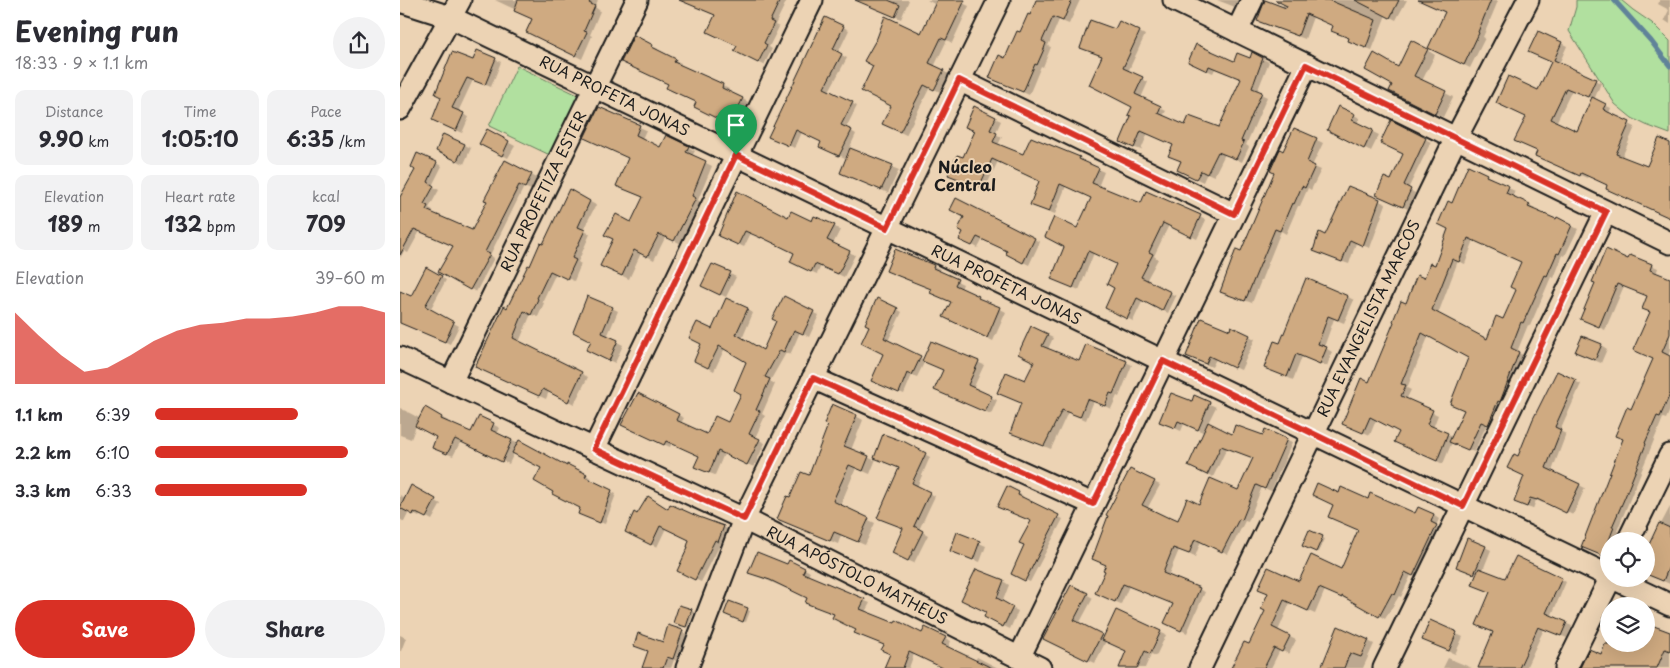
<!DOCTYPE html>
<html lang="en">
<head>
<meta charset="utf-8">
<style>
  :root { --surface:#fff; --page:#f2f2f3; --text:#2b2b33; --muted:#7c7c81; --accent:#d93025 }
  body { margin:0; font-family:"Playpen Sans",sans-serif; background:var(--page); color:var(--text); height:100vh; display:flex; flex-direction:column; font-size:19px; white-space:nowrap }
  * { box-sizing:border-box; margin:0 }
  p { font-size:16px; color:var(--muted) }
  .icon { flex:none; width:28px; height:28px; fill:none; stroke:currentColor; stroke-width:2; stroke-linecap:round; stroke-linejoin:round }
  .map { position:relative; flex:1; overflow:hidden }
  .side { display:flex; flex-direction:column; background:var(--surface); width:400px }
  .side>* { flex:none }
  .fabs { position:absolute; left:1200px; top:532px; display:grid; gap:10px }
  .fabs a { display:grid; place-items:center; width:55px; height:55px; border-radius:50%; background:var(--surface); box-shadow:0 5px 20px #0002; font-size:25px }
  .pin { position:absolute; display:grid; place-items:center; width:42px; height:42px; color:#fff; margin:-51px -21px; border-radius:50% 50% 50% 0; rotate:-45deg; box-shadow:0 0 5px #0007 }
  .pin .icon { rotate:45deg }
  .round { display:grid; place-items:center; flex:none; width:52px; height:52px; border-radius:26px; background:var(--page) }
  .headline { display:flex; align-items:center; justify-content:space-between; height:85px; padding:0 15px }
  h1 { font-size:28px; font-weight:700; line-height:38px }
  .figures { display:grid; grid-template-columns:repeat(3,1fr); gap:8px; height:85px; padding:5px 15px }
  .figures div { display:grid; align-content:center; border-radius:10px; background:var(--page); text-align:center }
  .figures b { font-size:21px; font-weight:700 }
  .figures small { font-size:14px; font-weight:400 }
  .figures p { font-size:14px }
  .chart { height:140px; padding:10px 15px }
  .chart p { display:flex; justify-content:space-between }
  .chart svg { width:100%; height:90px; margin-top:5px; fill:var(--accent); opacity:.7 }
  .cta { display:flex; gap:10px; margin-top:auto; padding:10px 15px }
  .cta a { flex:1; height:58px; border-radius:30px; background:var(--accent); color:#fff; font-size:20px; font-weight:700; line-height:58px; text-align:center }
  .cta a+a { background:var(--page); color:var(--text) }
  ul { padding:0 15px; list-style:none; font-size:16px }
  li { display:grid; grid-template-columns:80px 60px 1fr; align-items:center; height:38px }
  li i { height:12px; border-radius:6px; background:var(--accent) }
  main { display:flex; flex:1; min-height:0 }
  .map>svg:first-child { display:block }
  .green { fill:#b1e09f; stroke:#667e5e }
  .shadow { fill:#0003; fill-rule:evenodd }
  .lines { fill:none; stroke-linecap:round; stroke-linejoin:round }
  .stream { stroke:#608399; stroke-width:5 }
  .building { fill:#cfaa81; stroke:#1c1c1c; fill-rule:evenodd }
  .minor-casing { stroke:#1c1c1c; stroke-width:25 }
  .minor { stroke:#ecd3b4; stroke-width:21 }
  .route-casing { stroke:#fff; stroke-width:10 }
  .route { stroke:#d93025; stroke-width:6 }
  .labels { text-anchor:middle; stroke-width:4; stroke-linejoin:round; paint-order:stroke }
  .street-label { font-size:15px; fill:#1c1c1c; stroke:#ecd3b4 }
  .neighbourhood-label { font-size:16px; font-weight:bold; fill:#1c1c1c; stroke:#ecd3b4 }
</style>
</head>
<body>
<main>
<section class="side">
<div class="headline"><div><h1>Evening run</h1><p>18:33 · 9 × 1.1 km</p></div><a class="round"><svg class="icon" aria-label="share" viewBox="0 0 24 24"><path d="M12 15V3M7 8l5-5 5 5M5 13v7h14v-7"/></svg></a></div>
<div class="figures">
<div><p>Distance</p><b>9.90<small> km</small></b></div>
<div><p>Time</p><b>1:05:10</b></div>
<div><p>Pace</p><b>6:35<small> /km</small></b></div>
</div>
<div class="figures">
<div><p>Elevation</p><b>189<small> m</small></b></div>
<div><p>Heart rate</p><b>132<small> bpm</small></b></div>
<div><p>kcal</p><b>709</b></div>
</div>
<div class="chart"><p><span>Elevation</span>39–60 m</p>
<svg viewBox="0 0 160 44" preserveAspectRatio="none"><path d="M0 44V9L10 20L20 30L30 38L40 36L50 30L60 23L70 18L80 15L90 14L100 12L110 12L120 11L130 9L140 6L150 6L160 9V44z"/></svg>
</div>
<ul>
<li><b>1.1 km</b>6:39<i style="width:62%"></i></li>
<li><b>2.2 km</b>6:10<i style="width:84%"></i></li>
<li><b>3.3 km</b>6:33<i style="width:66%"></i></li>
</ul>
<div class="cta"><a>Save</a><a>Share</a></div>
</section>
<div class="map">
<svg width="1270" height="668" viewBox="0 0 1270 668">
  <rect width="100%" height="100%" fill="#ecd3b4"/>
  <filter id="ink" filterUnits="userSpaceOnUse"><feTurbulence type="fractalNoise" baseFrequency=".02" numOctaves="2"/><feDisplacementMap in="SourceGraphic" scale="10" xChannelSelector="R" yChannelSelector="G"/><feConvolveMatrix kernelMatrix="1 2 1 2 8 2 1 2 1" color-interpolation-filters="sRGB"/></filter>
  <g filter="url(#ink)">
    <g class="green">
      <polygon points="1176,0 1221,0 1233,10 1252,23 1270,41 1270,134 1246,125 1232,118 1215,104 1169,31 1176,7"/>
      <polygon points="117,66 182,97 154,157 89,126"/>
    </g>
    <g class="shadow">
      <polygon points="95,0 198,0 195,7 200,11 190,35 192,36 182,59 133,35 133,18"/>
      <polygon points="301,0 387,0 375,25 379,27 369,47 372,49 364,65 341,54 338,46 317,16 298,8"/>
      <polygon points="458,0 509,0 501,19"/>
      <polygon points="527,0 556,0 569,6 552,43 547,40 534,67 549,74 540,92 530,87 506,135 490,127 522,35 536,5"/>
      <polygon points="637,0 680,0 669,24 659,20 648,46 651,47 643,67 641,66 629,95 591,78 606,60 630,17"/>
      <polygon points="817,0 838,0 835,7"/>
      <polygon points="885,0 1007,0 996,20 986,15 972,50 956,44 949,41 950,38 939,34 934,26 913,17 905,39 865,24 882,8"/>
      <polygon points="1019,0 1098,1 1083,37 1085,38 1070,68 1036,51 1046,13"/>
      <polygon points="1260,0 1270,0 1270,24 1264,20 1269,10 1258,4"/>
      <polygon points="720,22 745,35 728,72 748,82 741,98 766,111 763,116 786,127 820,129 842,79 815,69 813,73 795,65 863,59 869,62 857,92 867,97 846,145 849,147 842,162 825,154 814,176 807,173 803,182 784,173 782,161 776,159 774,145 748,133 741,150 727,145 733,107 703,57 681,48 716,31"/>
      <polygon points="443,27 449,30 438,53 447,58 429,91 457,106 446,128 456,134 449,149 499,170 488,193 448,175 450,151 448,151 445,158 426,149 423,142 402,132 395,148 375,140"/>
      <path d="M1161,43L1167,46L1159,64L1201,83L1194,100L1211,108L1209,113L1211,115L1235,127L1222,157L1247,168L1270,144V217L1209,185L1188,176L1187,178L1142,159L1138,151L1139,91ZM1172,90L1193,99L1177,132L1156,123Z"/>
      <polygon points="254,47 258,49 257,51 281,63 280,66 329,89 327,92 329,124 313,116 297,102 269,84 250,53"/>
      <polygon points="1027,50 1035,55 1022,81 1053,97 1043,117 998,95 993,85 998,68"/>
      <polygon points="78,52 101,62 91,87 73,80 58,112 69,117 62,133 39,123 74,62"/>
      <polygon points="343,99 348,102 336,128 331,125"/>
      <polygon points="200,108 246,130 242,139 261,149 288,147 295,151 292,156 312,166 298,200 302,203 281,244 266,236 254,260 241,253 229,279 201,266 231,224 244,198 224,189 230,158"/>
      <polygon points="575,108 601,121 595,134 602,137 598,145 624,156 679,158 685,161 684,163 704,172 698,187 741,205 747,193 806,220 797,239 769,225 754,256 758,259 746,281 776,296 768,313 743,300 733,321 712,311 718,264 694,253 679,290 658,281 692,198 666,186 655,214 631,205 640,181 598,161 585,189 550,175 563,159 576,131"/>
      <polygon points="954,115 960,118 957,124 979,135 971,151 935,133"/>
      <polygon points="992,122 1031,142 1008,189 1015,193 1008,209 983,198 1005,154"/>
      <polygon points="894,129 923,143 912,166 921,170 911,190 908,188 900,206 898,206 886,234 881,231 852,303 828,294 842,253"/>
      <polygon points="87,131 115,146 108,158 81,143"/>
      <polygon points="44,135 71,148 64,164 43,154"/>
      <polygon points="18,155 42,166 32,186 39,190 29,208 33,210 31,213 73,232 106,162 137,178 131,190 124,187 90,255 94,258 76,292 40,272 54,246 20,231 8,253 4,251 0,258 0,198 17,170"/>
      <path d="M1086,175L1092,178V180L1115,191L1112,197L1135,208L1134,211L1156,221L1157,219L1178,229L1165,256L1163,255L1154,278L1151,277L1130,326L1128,325L1117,352L1125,356L1094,427L1087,424L1074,452L1052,442L1043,464L1002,445L1000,432L976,420L970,435L949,426L1007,305L1035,267L1050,229L1052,205ZM1074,240L1122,262L1118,290L1104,321L1087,341L1038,314L1058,261L1065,264ZM1029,335L1070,357L1051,404L1065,411L1053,437L1033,428L1038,415L1006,400L1011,390L1007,388Z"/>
      <polygon points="948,187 986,204 970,248 956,243 949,264 920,254 926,236"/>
      <polygon points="169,191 196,205 183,230 190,234 178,262 181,264 174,281 156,273 142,302 144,303 138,317 131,314 119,342 188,377 174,404 149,391 146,399 82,370 108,309 143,246"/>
      <polygon points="557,200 640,242 629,265 613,257 609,251 583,239 578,248 561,239 565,231 565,217"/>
      <polygon points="389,218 434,226 440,230 433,244 455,255 444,277 421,266 417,274 397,265 396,253 368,239 367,240 351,233 344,247 319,235"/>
      <polygon points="1231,256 1258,268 1256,274 1270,279 1270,351 1268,356 1270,357 1270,410 1266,419 1263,418 1217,531 1219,532 1216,541 1209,541 1209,558 1183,547 1224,439 1232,411 1254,359 1249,296 1224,286 1205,330 1188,322"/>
      <polygon points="534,266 540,269 538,272 563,284 561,289 576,304 579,298 606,312 593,341 551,320 552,302 532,289 494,274"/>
      <polygon points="26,269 46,280 30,310 59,326 50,344 27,333 27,334 0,323 0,292 12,298"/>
      <polygon points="330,274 336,277 326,297 309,289"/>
      <polygon points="948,297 954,300 944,323 934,319 924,347 932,352 927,366 902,357 893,380 865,367 880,345"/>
      <polygon points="384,298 419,315 409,337 400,332 390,355 386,353 370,381 375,384 362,414 365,416 355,438 365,443 354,467 324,454 315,475 301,470 300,456 272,443 270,447 228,428 238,394 284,418 281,423 308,436 328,423 343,394 348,362 325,348 314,371 301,364 313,331 327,300 353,313 342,339 363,351 378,321"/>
      <polygon points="212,308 218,311 207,337 223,345 215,363 193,353"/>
      <polygon points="497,309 502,312 488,341 524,360 531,342 584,365 573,389 597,400 591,414 541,393 544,370 525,361 517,377 512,375 504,394 478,383 485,354 467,345"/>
      <polygon points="830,331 849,336 855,339 841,370 816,359 812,367 793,359"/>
      <polygon points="647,335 653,338 648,349 679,363 726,362 732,365 719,397 717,396 711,409 694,401 686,420 668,412 651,449 617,435 626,382 635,362 626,357"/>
      <polygon points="1201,345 1207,349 1201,363 1182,355"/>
      <polygon points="1175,381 1181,384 1160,431 1166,434 1152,471 1185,488 1173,515 1143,501 1143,503 1136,500 1133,509 1121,505 1125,476 1119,458"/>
      <polygon points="795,397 816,407 808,423 833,435 864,436 866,431 892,443 871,491 862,487 848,522 845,521 828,554 801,541 795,557 779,550 768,576 805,592 787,633 771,625 774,604 729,586 721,604 702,596 707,571 754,482 760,485 747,509 769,520 778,522 800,505 839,492 854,458 827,448 813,477 795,468 805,433 784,424 781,431 766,424 792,403"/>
      <polygon points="0,408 21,419 26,409 48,421 47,423 71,434 79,417 100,428 97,434 186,475 191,478 189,480 216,494 205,524 184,516 182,508 142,468 114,453 109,464 61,441 53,456 40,451 38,437 16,426 11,439 0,435"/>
      <polygon points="456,416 463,420 451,450 474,460 483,436 504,443 530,457 517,487 535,496 519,530 528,535 514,563 498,556 505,529 484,520 500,468 476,459 470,474 456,468 440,506 475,523 465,545 441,535 438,544 379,519 391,498"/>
      <polygon points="11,487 41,504 32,520 21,514 19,517 9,512 4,522 0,519 0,495 5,498"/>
      <polygon points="618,493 623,496 622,499 663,519 630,582 618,577 632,521 604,509"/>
      <polygon points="939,495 968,501 1016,514 1033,515 1039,519 1036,526 1042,529 1019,578 1011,575 1001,597 999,596 985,619 949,598 948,600 925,590 915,614 890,603 878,631 896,640 889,654 880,650 871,668 833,668 850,646 866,611 900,583 942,571 959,530"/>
      <polygon points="1270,507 1270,584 1246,574 1246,552"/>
      <polygon points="268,510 324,527 329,530 324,544 321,543 301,582 284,574 291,540 266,528 257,547 232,535 237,515"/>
      <polygon points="910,532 925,539 919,552 907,547"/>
      <polygon points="558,534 586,546 580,562 552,551"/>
      <polygon points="1085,547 1091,550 1083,570 1106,580 1161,579 1166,582 1151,617 1172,626 1167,638 1144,629 1127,666 1132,668 1079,668 1094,632 1077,625 1091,592 1078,575 1063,570"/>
      <polygon points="387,566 405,569 410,572 408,576 470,603 465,612 523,634 545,638 551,641 548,648 575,661 577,657 598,668 540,668 541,666 514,654 509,668 486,668 491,654 485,645 461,635 457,629 435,614 412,606 409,598 350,573"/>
      <polygon points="603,581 609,585 602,603 618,611 610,629 585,617"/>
      <polygon points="672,586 693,598 679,624 705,637 760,632 766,635 756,656 751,654 745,668 728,668 728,651 706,641 695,663 651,642"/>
      <polygon points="330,603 350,611 346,622 328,615"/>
      <polygon points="291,610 294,612 288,628 277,624"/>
      <polygon points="1031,622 1063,637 1055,654 1029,643"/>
      <polygon points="269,627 289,635 280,662 274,660 271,668 243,668 250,651 236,645 263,643"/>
      <polygon points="1270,634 1270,668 1181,668 1201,656 1209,638 1209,644 1246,644"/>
      <polygon points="0,635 6,638 1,651 0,651"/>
      <polygon points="968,641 974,644 963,668 922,668"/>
      <polygon points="1048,658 1072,668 1043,668"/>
    </g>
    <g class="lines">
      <polyline class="stream" points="1214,0 1251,41 1270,66"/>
    </g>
    <g class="building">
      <polygon points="118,0 191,0 189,3 195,6 184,31 187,32 175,56 126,32 132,19 114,11"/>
      <polygon points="279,0 380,0 370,21 374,23 364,43 367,45 358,63 334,51 337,46 307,32 315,15"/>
      <polygon points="455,0 488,0 500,5 495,17"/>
      <polygon points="537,0 565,0 546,40 541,38 529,63 544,70 534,90 524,85 500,132 482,124 491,106 461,91 473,66 464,61 477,38 485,16 521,33"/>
      <polygon points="636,0 672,0 663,21 653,17 642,41 646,43 644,49 637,65 635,64 623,92 589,78 599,55 605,58 617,31 620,32 628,14 630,15"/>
      <polygon points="865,0 886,8 887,6 875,0 929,0 976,20 966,48 948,41 949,38 931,31 933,26 906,14 898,36 857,21"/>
      <polygon points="955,0 999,0 990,18"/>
      <polygon points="1018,0 1091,0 1078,32 1079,33 1064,65 1028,48 1045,12"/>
      <polygon points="425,17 444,26 433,49 442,54 424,88 453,102 441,125 452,130 439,156 419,147 421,142 396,130 389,146 368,137"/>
      <polygon points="690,20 715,29 719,21 740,31 723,68 743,77 735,94 761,106 758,113 785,125 789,116 819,127 841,79 809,66 807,71 788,62 796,44 834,61 837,53 850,58 852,52 863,58 852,88 862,92 841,141 844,142 836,159 818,152 807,174 801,171 796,179 777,170 781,161 768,156 773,145 741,131 734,148 720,142 731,116 728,115 732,107 689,85 702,56 680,48"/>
      <polygon points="1138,31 1162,42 1154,60 1196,79 1188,97 1166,88 1151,119 1177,131 1192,97 1206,104 1203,109 1208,112 1230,122 1216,154 1247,166 1259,138 1270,143 1270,218 1206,189 1207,185 1181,173 1180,176 1135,156 1137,151 1114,141 1126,117 1096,103 1108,76 1138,90 1151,62 1128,52"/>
      <polygon points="234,35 253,45 252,47 276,59 274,62 323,84 322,88 343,98 330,125 294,107 296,102 266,88 268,84 221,62"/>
      <polygon points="1011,40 1028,49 1014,76 1046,91 1035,114 989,91 992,85 965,70 974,53 998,67"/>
      <polygon points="77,50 96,58 85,85 67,78 52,108 64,113 56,131 32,120 41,97 35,94 52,52 73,60"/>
      <polygon points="574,106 596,117 590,130 597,133 593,142 623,154 631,137 680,157 679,159 699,168 692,183 741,203 746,191 801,215 791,237 763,223 749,252 753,254 741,277 771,292 762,311 737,298 727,319 705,308 714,288 707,284 716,264 688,251 673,288 651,279 664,247 645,237 654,217 677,228 691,198 660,184 649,212 630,205 639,181 592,159 579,187 548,175 557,155 563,157 575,131 565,127"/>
      <polygon points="938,106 955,114 952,120 973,130 964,149 927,130"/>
      <polygon points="199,107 240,125 236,135 260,147 266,135 289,146 286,152 306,161 292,196 296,198 274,241 259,234 247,257 234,250 222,276 200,266 213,239 204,235 216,214 231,222 243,197 216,186 228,158 184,138"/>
      <polygon points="991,120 1026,138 1004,185 1011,189 1003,207 976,195 984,177 991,180 1003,154 980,143"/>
      <polygon points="894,128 917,138 907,162 915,166 905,188 902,186 894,204 892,203 880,231 875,229 845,301 820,292 836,249 841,251 874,173 870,171 880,149 883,151"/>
      <polygon points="87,129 109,141 102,156 79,144"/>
      <polygon points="43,134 65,144 57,161 36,151"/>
      <polygon points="450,148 493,165 481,190 440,173"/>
      <polygon points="17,153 37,162 28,182 34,186 24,204 28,206 26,210 72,230 87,201 84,200 105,160 132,174 125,188 119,185 85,252 90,254 70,290 38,272 53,246 14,229 0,255 0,197 15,170 11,167"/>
      <path d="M1068,165L1087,174L1086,176L1109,186L1106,193L1130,204L1128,207L1156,219L1157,217L1172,225L1159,254L1157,253L1147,276L1145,275L1123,323L1121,322L1111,348L1119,352L1100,402L1098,401L1088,425L1081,422L1068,450L1049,442L1064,410L1050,404L1068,358L1022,333L1001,384L1006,385L1001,396L1033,410L1027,424L1048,433L1037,461L994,442L999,432L970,417L963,433L942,424L961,378L969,382L994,322L993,321L1001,301L1006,303L1017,275L1024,278L1030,263L1035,265L1048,229L1038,224L1048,201L1052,203ZM1068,238L1121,262L1110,287L1116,290L1103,319L1096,316L1087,339L1032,310L1052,259L1059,262Z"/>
      <polygon points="948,186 980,199 963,246 950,240 942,262 913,251 919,232 925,235"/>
      <polygon points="169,189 190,201 178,227 185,230 172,258 176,260 167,279 150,271 137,298 138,299 131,315 124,311 113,338 182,372 168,402 143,389 139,396 75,367 104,306 107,308 128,265 130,266 140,243 143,244"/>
      <polygon points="337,191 388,217 391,211 412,221 414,216 435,225 427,240 450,251 438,274 415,264 411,272 390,262 394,253 361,237 361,238 345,231 338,245 318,236"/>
      <polygon points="556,198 635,238 623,263 606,254 607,251 577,237 572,246 559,240 563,232 558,229 564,217 550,210"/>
      <polygon points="495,249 534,265 533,268 558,279 555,285 579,296 578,298 600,307 587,338 543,317 551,302 530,293 531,289 486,271"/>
      <polygon points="1206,249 1228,259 1230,255 1252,264 1250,270 1270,278 1270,334 1262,352 1270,356 1270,394 1260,417 1257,416 1245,443 1246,444 1225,497 1212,527 1214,527 1203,556 1181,547 1223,439 1215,436 1227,407 1231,409 1253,359 1233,350 1250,312 1242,309 1247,296 1217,284 1199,327 1180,319 1195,283 1192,282"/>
      <polygon points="312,264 331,272 320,295 301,286"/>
      <polygon points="26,267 42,276 25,306 54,322 45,342 0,323 0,291 11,296"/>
      <polygon points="906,278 948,296 938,320 928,316 918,344 927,347 920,364 896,354 887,377 864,368 874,341 880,343"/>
      <polygon points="187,296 213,307 202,333 218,340 209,361 186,350 191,341 173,332"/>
      <polygon points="384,296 414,311 403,334 394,330 384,352 380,350 365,377 370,379 356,410 360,411 349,434 360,439 347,465 318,451 309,473 294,467 299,456 266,441 264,445 221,425 238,393 279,414 276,420 307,434 315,416 328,422 341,394 334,390 346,362 319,346 308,368 294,361 301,344 289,338 297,322 312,329 326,298 348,308 336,334 363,350 376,321 372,319"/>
      <polygon points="477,298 498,308 484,338 521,356 512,375 507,373 499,393 471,381 483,354 461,343 469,326 465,324"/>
      <polygon points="801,318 830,330 831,326 850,335 834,368 809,356 806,364 786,356"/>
      <polygon points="631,326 648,334 642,346 679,361 686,344 727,361 713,394 710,393 705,406 687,399 680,417 662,410 644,446 610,433 621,403 597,393 606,372 625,380 634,362 618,354"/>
      <polygon points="1182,336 1202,344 1195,360 1175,352"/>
      <polygon points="531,341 579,361 568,385 592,396 585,412 534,390 543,370 522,361"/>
      <polygon points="1157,371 1176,380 1155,427 1161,430 1146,468 1180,484 1166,513 1137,499 1137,500 1130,498 1127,507 1114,502 1124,476 1107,468 1114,454 1118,456 1133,419"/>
      <polygon points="771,393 792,401 794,395 810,402 798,430 778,421 775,428 759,422"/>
      <polygon points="432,404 457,415 444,446 469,456 463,471 449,465 433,501 469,518 458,542 434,532 430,541 377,519 387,496 390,497 401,472 409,475 428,425 424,424"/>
      <polygon points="25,407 42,417 41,419 71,432 79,416 94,423 91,430 112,440 102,462 55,439 47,454 32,448 36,437 15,426"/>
      <polygon points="808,422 832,434 835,425 863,435 865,429 887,439 865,489 856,485 842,520 839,519 822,552 795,539 789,554 773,548 763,573 800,588 781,631 764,623 773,604 723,584 715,602 695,593 705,571 703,570 706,565 692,559 708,516 706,515 730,469 755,481 742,505 769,518 769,516 778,520 787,498 799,504 810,478 838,490 853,458 821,446 807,475 788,466"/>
      <polygon points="483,434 505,442 526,453 512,483 530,492 514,526 523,531 508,561 492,553 503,528 477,518 499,468 474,458"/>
      <polygon points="119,440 167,466 167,464 187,474 185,477 212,490 200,523 178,514 180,508 152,494 153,492 134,481 141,468 112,453"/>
      <polygon points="917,483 939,493 941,487 968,499 970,493 1015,513 1018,507 1034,514 1031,522 1037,525 1013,576 1005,572 995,595 992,593 979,617 942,596 942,598 919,588 908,611 884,600 872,627 890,636 882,652 874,648 864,668 831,668 844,642 849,644 865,611 861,609 868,593 858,589 868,567 899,581 911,555 941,569 958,530 928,517 933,505 912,495"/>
      <polygon points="11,485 36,499 26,518 14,512 13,515 0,508"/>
      <polygon points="607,486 619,492 618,495 659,515 625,581 611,574 624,545 619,543 631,521 597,507"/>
      <polygon points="248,496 268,509 270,504 299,517 324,526 318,542 315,540 295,580 277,571 288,547 287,547 289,540 260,526 251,545 225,532 234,512 237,514"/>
      <polygon points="1259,523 1270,528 1270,564 1263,581 1246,574 1246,551"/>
      <polygon points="909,530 923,536 916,552 902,546"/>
      <polygon points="557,532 580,541 573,560 550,551"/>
      <polygon points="1067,538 1086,546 1074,574 1056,567"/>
      <polygon points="357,552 387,564 389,560 405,568 403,573 465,599 460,609 495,623 496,620 522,633 525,627 546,637 542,644 592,668 543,668 509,652 503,668 484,668 490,654 481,650 484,645 454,633 456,630 432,618 434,614 405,603 407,598 370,580 348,573"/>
      <polygon points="1116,556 1162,578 1146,613 1167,622 1161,636 1138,627 1119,668 1078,668 1093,632 1076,625 1090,592 1072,585 1079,568 1105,578"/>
      <polygon points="576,569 604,580 597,598 613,607 603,627 584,617 586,612 561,600"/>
      <polygon points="671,585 688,593 674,620 702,634 688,661 643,639"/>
      <polygon points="329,601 348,608 343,622 324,614"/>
      <polygon points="279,605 292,609 286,627 273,623"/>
      <polygon points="716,610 761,631 750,654 745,651 737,668 719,668 726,651 702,640"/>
      <polygon points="1030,620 1057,632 1049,651 1022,640"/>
      <polygon points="1246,623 1270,632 1270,651 1265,649 1257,668 1180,668 1189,649 1201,654 1205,644 1246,644"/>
      <polygon points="268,625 283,630 273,659 267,657 263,668 242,668 248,651 234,646 238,633 263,642"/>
      <polygon points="938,626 969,640 961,657 950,653 944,668 921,668"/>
    </g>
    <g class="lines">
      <g class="minor-casing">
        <g id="minor">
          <polyline points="774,0 1270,243"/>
          <path id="s1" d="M0,1L50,17L1209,576"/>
          <polyline points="837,31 852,0"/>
          <polyline points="559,80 834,214"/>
          <polyline points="0,109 60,0"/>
          <path id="s2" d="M0,358L344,519L640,668"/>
          <polyline points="413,378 693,504"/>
          <path id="s3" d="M51,382L237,0"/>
          <polyline points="194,449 412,0"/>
          <polyline points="1228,541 1270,455"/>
          <polyline points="1215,579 1270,605"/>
          <polyline points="619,658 907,65"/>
          <polyline points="287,668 344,519 599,0"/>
          <path id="s4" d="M800,668L1056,138L1128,0"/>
          <polyline points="984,668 1206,212"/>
          <polyline points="1166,668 1210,579"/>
        </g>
      </g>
      <use href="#minor" class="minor"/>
    </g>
  </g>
  <g class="lines" filter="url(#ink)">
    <g class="route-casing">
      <polygon id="route" points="906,65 1206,212 1063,506 763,361 693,504 413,378 344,519 194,449 336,155 487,228 559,80 834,214"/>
    </g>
    <use href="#route" class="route"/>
  </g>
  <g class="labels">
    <g class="street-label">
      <text dy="5" stroke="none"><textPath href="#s1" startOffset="235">RUA PROFETA JONAS</textPath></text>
      <text dy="5" stroke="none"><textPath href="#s3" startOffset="212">RUA PROFETIZA ESTER</textPath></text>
      <text dy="5" stroke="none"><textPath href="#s1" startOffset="670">RUA PROFETA JONAS</textPath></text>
      <text dy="5" stroke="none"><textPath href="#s4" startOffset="388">RUA EVANGELISTA MARCOS</textPath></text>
      <text dy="5" stroke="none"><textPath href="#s2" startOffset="506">RUA APÓSTOLO MATHEUS</textPath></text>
    </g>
    <g class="neighbourhood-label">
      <text x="565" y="173">Núcleo<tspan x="565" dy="18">Central</tspan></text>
    </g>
  </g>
</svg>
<div class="fabs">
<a><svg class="icon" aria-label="locate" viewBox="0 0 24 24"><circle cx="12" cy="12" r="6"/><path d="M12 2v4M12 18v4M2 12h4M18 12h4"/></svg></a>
<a><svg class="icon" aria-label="layers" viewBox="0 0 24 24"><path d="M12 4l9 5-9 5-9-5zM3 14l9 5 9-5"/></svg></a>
</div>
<div class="pin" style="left:336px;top:155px;background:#1e9e55"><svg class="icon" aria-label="arrive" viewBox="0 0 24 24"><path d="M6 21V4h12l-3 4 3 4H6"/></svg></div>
</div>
</main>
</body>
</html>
